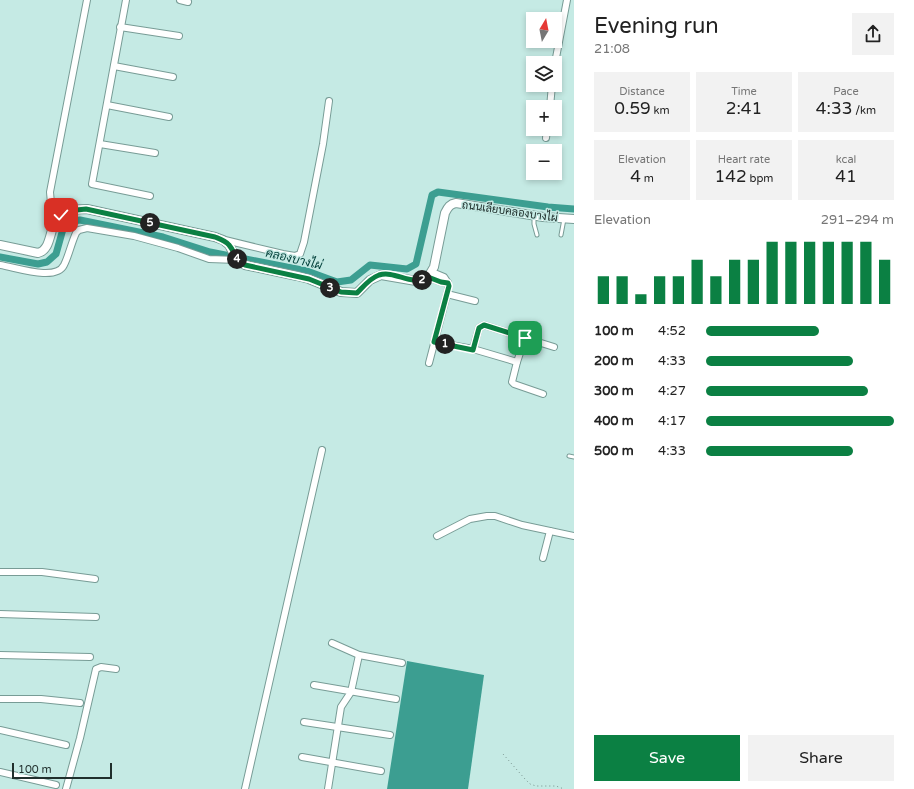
<!DOCTYPE html>
<html lang="en">
<head>
<meta charset="utf-8">
<style>
  :root { --surface:#fff; --page:#f2f2f2; --text:#222; --muted:#767676; --accent:#0b8043 }
  body { margin:0; font-family:"Varela Round",Sarabun,sans-serif; background:var(--page); color:var(--text); height:100vh; display:flex; flex-direction:column; font-size:15px; white-space:nowrap }
  * { box-sizing:border-box; margin:0 }
  p { font-size:13px; color:var(--muted) }
  .icon { flex:none; width:22px; height:22px; fill:none; stroke:currentColor; stroke-width:2; stroke-linecap:round; stroke-linejoin:round }
  .map { position:relative; flex:1; overflow:hidden }
  .sheet { display:flex; flex-direction:column; background:var(--surface); width:340px }
  .sheet>* { flex:none }
  .needle { width:26px; rotate:10deg }
  .fabs { position:absolute; left:526px; top:12px; display:grid; gap:8px }
  .fabs a { display:grid; place-items:center; width:36px; height:36px; border-radius:0px; background:var(--surface); box-shadow:0 2px 6px #0003; font-size:20px }
  .scale { position:absolute; left:12px; bottom:10px; width:100px; box-sizing:border-box; padding-left:4px; border:2px solid #202f2c; border-top:0; font-size:11px; line-height:14px; white-space:nowrap; color:#202f2c; -webkit-text-stroke:3px #c5eae4; paint-order:stroke }
  .pin { position:absolute; display:grid; place-items:center; width:34px; height:34px; color:#fff; margin:-17px; border-radius:8px; box-shadow:0 2px 6px #0006 }
  .km { position:absolute; width:20px; height:20px; margin:-10px; border-radius:50%; background:#222; color:#fff; font-size:11px; line-height:20px; text-align:center }
  .round { display:grid; place-items:center; flex:none; width:42px; height:42px; border-radius:0px; background:var(--page) }
  .summary { display:flex; align-items:center; justify-content:space-between; height:68px; padding:0 20px }
  h1 { font-size:22px; font-weight:600; line-height:30px }
  .stats { display:grid; grid-template-columns:repeat(3,1fr); gap:6px; height:68px; padding:4px 20px }
  .stats div { display:grid; align-content:center; border-radius:0px; background:var(--page); text-align:center }
  .stats b { font-size:17px; font-weight:600 }
  .stats small { font-size:11px; font-weight:400 }
  .stats p { font-size:11px }
  .chart { height:112px; padding:8px 20px }
  .chart p { display:flex; justify-content:space-between }
  .chart svg { width:100%; height:72px; margin-top:4px; stroke:var(--accent); stroke-width:6 }
  .button { display:flex; gap:8px; margin-top:auto; padding:8px 20px }
  .button a { flex:1; height:46px; border-radius:0px; background:var(--accent); color:#fff; font-size:16px; font-weight:600; line-height:46px; text-align:center }
  .button a+a { background:var(--page); color:var(--text) }
  ul { padding:0 20px; list-style:none; font-size:13px }
  li { display:grid; grid-template-columns:64px 48px 1fr; align-items:center; height:30px }
  li i { height:10px; border-radius:5px; background:var(--accent) }
  main { display:flex; flex:1; min-height:0 }
  .map>svg:first-child { display:block }
  .water { fill:#3c9e91 }
  .lines { fill:none; stroke-linecap:round; stroke-linejoin:round }
  .canal { stroke:#3c9e91; stroke-width:7 }
  .lane-casing { stroke:#789c96; stroke-width:5 }
  .street-casing { stroke:#789c96; stroke-width:8 }
  .secondary-casing { stroke:#789c96; stroke-width:10 }
  .path { stroke:#76908b; stroke-width:1; stroke-dasharray:1 3; stroke-linecap:butt }
  .lane { stroke:#fff; stroke-width:3 }
  .street { stroke:#fff; stroke-width:6 }
  .secondary { stroke:#fff; stroke-width:8 }
  .route-casing { stroke:#fff; stroke-width:8 }
  .route { stroke:#0b8043; stroke-width:5 }
  .labels { text-anchor:middle; stroke-width:3; stroke-linejoin:round; paint-order:stroke }
  .street-label { font-size:11px; fill:#202f2c; stroke:#c5eae4 }
  .water-label { font-size:12px; font-style:italic; fill:#013f39; stroke:#c5eae4 }
</style>
</head>
<body>
<main>
<div class="map">
<svg width="574" height="789" viewBox="0 0 574 789">
  <rect width="100%" height="100%" fill="#c5eae4"/>
  <polygon class="water" points="407,661 484,675 468,789 387,789"/>
  <g class="lines">
    <polyline class="canal" points="0,257 38,264 47,262 56,254 63,229 68,222 80,220 163,237 210,252 307,271 337,282 351,280 370,265 407,269 416,264 432,195 438,192 548,207 574,209"/>
    <g class="lane-casing">
      <g id="lane">
        <polyline points="534,217 534,224 537,235"/>
        <polyline points="561,235 564,219"/>
        <polyline points="569,456 574,457"/>
      </g>
    </g>
    <g class="street-casing">
      <g id="street">
        <polyline points="126,0 92,184 150,196"/>
        <polyline points="180,0 188,2"/>
        <polyline points="120,27 179,36"/>
        <polyline points="555,63 567,0"/>
        <polyline points="114,66 173,77"/>
        <polyline points="107,105 169,117"/>
        <polyline points="550,107 552,85"/>
        <polyline points="546,138 547,129"/>
        <polyline points="100,144 155,153"/>
        <polyline points="50,202 67,211"/>
        <polyline points="53,226 50,192 87,0"/>
        <polyline points="225,240 283,254 295,256 300,254 304,242 323,144 329,101"/>
        <path d="M0,265C15,267 56,282 64,265C69,255 71,244 76,233L79,230L87,228L134,236L178,248L209,259L237,260"/>
        <polyline points="428,277 441,282 448,283 444,277 432,272"/>
        <polyline points="447,294 475,301"/>
        <polyline points="525,338 554,347"/>
        <polyline points="434,342 473,349 517,362 512,382 514,384 543,394"/>
        <polyline points="473,349 479,328 484,325 525,338 517,362"/>
        <polyline points="429,363 448,290 448,283"/>
        <polyline points="437,536 470,519 487,516 495,516 522,525 574,536"/>
        <polyline points="543,558 550,531"/>
        <polyline points="0,572 42,572 95,579"/>
        <polyline points="0,614 96,617"/>
        <polyline points="332,643 359,655 402,663"/>
        <polyline points="0,655 90,657"/>
        <polyline points="314,685 396,699"/>
        <polyline points="0,699 41,699 80,703"/>
        <polyline points="304,722 390,735"/>
        <polyline points="0,730 66,745"/>
        <polyline points="302,757 381,771"/>
        <polyline points="0,772 56,785"/>
        <polyline points="66,789 80,738 96,669 101,667 116,669"/>
        <polyline points="245,789 322,450"/>
        <polyline points="328,789 341,707 351,692 359,655"/>
      </g>
    </g>
    <g class="secondary-casing">
      <path id="secondary" d="M0,245L38,253C55,249 46,219 67,211C73,209 81,209 87,209L215,237L223,240L229,245L237,260L245,265L297,276L309,279L341,292L357,293L370,280L381,275L416,281L428,277L434,267L445,213C448,207 450,204 456,203L543,217L574,219"/>
    </g>
    <polyline class="path" points="503,754 525,779 530,784 536,786 556,786 564,789"/>
    <use href="#lane" class="lane"/>
    <use href="#street" class="street"/>
    <use href="#secondary" class="secondary"/>
  </g>
  <g class="lines">
    <g class="route-casing">
      <path id="route" d="M61,215L67,211L86,209L215,237C220,239 226,241 229,245C236,253 234,260 245,265L309,279L341,292L357,293C363,287 370,278 379,275C396,270 411,287 428,277L441,282L448,283L449,286L434,342L473,350L479,328L484,325L525,338"/>
    </g>
    <use href="#route" class="route"/>
  </g>
  <g class="labels">
    <g class="street-label">
      <text transform="translate(510 211) rotate(8)" y="4">ถนนเลียบคลองบางไผ่</text>
    </g>
    <g class="water-label">
      <text transform="translate(294 259) rotate(13)" y="4">คลองบางไผ่</text>
    </g>
  </g>
</svg>
<div class="fabs">
<a><svg class="needle" viewBox="-14 -14 28 28"><path d="M0-13l5 13h-10z" fill="#e53935"/><path d="M0 13l5-13h-10z" fill="#767676"/></svg></a>
<a><svg class="icon" aria-label="layers" viewBox="0 0 24 24"><path d="M12 4l9 5-9 5-9-5zM3 14l9 5 9-5"/></svg></a>
<a>+</a>
<a>−</a>
</div>
<div class="scale">100 m</div>
<div class="pin" style="left:525px;top:338px;background:#1e9e55"><svg class="icon" aria-label="arrive" viewBox="0 0 24 24"><path d="M6 21V4h12l-3 4 3 4H6"/></svg></div>
<div class="pin" style="left:61px;top:215px;background:#d93025"><svg class="icon" aria-label="check" viewBox="0 0 24 24"><path d="M5 12l5 5 9-10"/></svg></div>
<b class="km" style="left:445px;top:344px">1</b>
<b class="km" style="left:422px;top:280px">2</b>
<b class="km" style="left:330px;top:288px">3</b>
<b class="km" style="left:237px;top:259px">4</b>
<b class="km" style="left:150px;top:223px">5</b>
</div>
<section class="sheet">
<div class="summary"><div><h1>Evening run</h1><p>21:08</p></div><a class="round"><svg class="icon" aria-label="share" viewBox="0 0 24 24"><path d="M12 15V3M7 8l5-5 5 5M5 13v7h14v-7"/></svg></a></div>
<div class="stats">
<div><p>Distance</p><b>0.59<small> km</small></b></div>
<div><p>Time</p><b>2:41</b></div>
<div><p>Pace</p><b>4:33<small> /km</small></b></div>
</div>
<div class="stats">
<div><p>Elevation</p><b>4<small> m</small></b></div>
<div><p>Heart rate</p><b>142<small> bpm</small></b></div>
<div><p>kcal</p><b>41</b></div>
</div>
<div class="chart"><p><span>Elevation</span>291–294 m</p>
<svg viewBox="0 0 160 44" preserveAspectRatio="none"><path d="M5 44V27M15 44V27M25 44V38M35 44V27M45 44V27M55 44V17M65 44V27M75 44V17M85 44V17M95 44V6M105 44V6M115 44V6M125 44V6M135 44V6M145 44V6M155 44V17"/></svg>
</div>
<ul>
<li><b>100 m</b>4:52<i style="width:60%"></i></li>
<li><b>200 m</b>4:33<i style="width:78%"></i></li>
<li><b>300 m</b>4:27<i style="width:86%"></i></li>
<li><b>400 m</b>4:17<i style="width:100%"></i></li>
<li><b>500 m</b>4:33<i style="width:78%"></i></li>
</ul>
<div class="button"><a>Save</a><a>Share</a></div>
</section>
</main>
</body>
</html>
